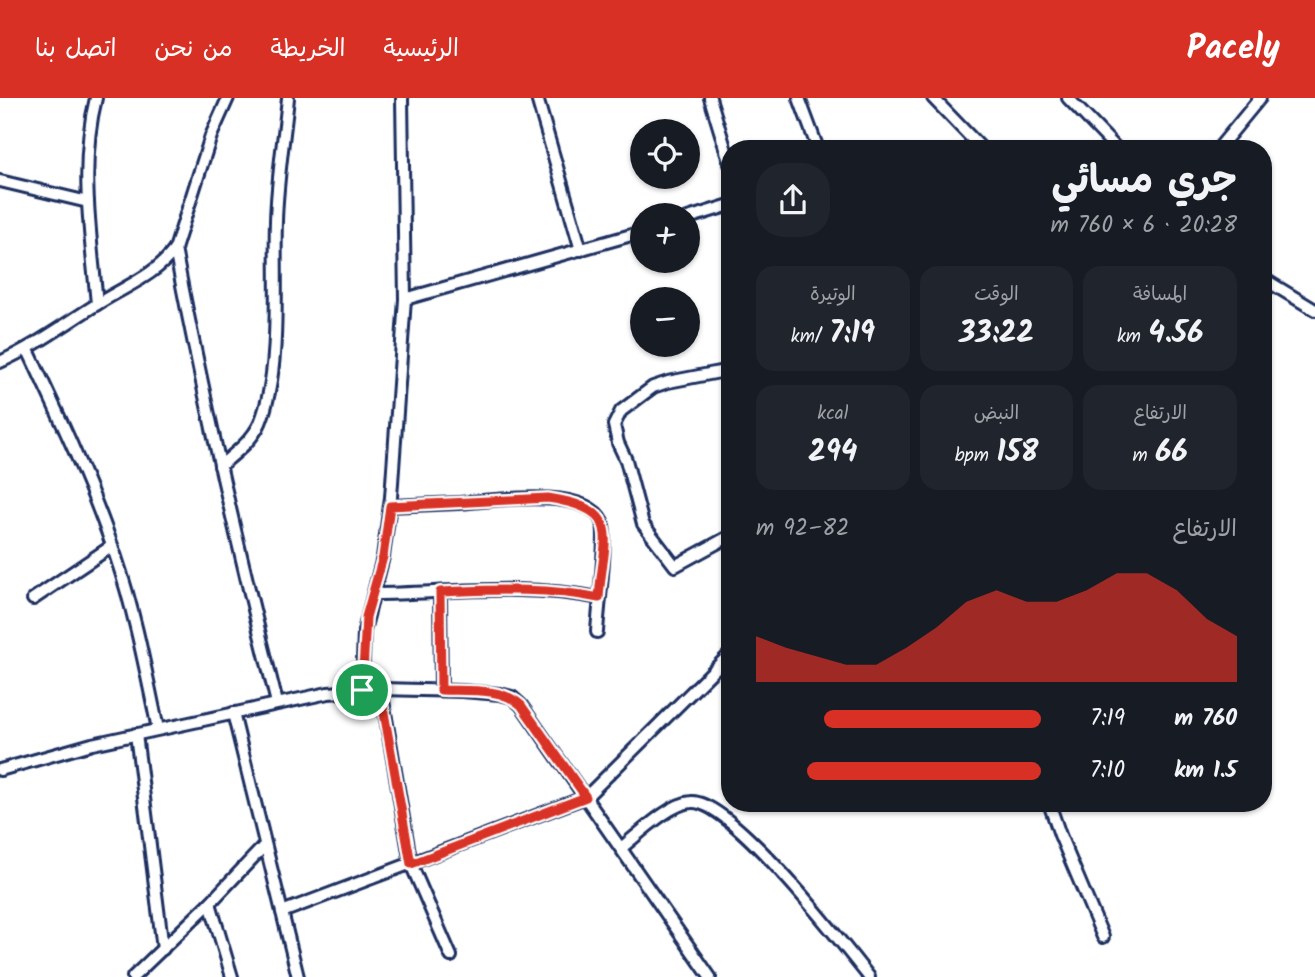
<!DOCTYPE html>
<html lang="ar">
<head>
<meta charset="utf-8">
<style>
  :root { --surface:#171b24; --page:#20242c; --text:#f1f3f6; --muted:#9ea1a6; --accent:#d93025 }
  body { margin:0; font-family:Kalam,"Playpen Sans Arabic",sans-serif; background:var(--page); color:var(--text); direction:rtl; height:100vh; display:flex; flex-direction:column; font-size:26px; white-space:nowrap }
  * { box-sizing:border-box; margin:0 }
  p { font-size:23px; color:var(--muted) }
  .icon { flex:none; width:38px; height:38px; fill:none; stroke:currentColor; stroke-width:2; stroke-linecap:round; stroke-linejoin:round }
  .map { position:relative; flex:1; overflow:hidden; direction:ltr }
  .sheet { position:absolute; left:721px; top:42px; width:551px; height:672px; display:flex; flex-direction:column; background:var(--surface); border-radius:28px; box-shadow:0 2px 5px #0004; direction:rtl }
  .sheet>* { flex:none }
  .controls { position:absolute; left:630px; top:21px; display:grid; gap:14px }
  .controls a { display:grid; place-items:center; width:70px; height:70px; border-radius:50%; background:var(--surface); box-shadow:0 2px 5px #0004; font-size:35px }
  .pin { position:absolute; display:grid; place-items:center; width:60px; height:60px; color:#fff; margin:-30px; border:4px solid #fff; border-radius:50%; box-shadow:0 2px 7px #0007 }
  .round { display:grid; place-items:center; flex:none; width:74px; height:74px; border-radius:28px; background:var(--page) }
  .summary { display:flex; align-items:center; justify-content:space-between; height:119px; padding:0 35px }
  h1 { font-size:38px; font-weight:700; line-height:52px }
  .stats { display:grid; grid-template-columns:repeat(3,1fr); gap:10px; height:119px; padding:7px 35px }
  .stats div { display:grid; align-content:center; border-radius:18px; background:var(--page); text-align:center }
  .stats b { font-size:30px; font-weight:700 }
  .stats small { font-size:19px; font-weight:400 }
  .stats p { font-size:19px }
  .chart { height:196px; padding:14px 35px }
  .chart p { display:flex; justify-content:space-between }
  .chart svg { width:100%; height:126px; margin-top:7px; fill:var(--accent); opacity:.7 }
  ul { padding:0 35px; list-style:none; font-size:23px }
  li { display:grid; grid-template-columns:112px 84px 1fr; align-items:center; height:52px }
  li i { height:18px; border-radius:9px; background:var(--accent) }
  header { display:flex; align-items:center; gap:42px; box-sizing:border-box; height:98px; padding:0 35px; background:var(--accent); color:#fff }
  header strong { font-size:33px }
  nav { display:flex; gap:38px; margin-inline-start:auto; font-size:24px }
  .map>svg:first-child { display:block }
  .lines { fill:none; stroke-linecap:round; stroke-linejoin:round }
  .street-casing { stroke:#1b2f5e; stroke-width:16 }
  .street { stroke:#fff; stroke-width:10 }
  .route-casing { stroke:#fff; stroke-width:14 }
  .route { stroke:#d93025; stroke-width:9 }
</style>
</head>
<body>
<header>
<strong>Pacely</strong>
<nav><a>الرئيسية</a><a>الخريطة</a><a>من نحن</a><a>اتصل بنا</a></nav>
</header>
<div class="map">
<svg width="1315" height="879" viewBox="0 0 1315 879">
  <rect width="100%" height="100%" fill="#fff"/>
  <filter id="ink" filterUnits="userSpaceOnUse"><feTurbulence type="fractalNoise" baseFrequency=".0143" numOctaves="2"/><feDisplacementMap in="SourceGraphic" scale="14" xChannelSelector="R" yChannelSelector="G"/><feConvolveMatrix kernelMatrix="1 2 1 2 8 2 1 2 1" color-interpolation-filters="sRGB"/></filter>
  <g filter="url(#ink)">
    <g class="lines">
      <g class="street-casing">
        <g id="street">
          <path d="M96,0C79,67 91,139 97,206"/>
          <polyline points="537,0 581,152"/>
          <polyline points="710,0 730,66"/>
          <polyline points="799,0 818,51"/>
          <polyline points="933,0 982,51"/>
          <polyline points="1068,0 1117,51"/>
          <polyline points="1218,51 1260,0"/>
          <polyline points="0,83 88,104"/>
          <polyline points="688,120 730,107"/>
          <path d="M175,151C204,303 239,454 277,605"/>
          <polyline points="1264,181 1315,212"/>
          <polyline points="405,201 642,134"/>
          <path d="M28,252C60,320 92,388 116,459C135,515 146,574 158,631"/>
          <path d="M0,264C36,248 66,225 99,205C126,188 156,177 175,151L211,38L228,0"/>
          <polyline points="730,272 668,284 653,289 621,313 614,327 618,345 626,362 643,426 675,468 730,438"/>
          <path d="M220,368C234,356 252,343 260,325C282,273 274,181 276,123C277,82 284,41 288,0"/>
          <path d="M390,408C413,407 436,406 459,405C491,403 585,388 602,423C608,436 598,513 597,534"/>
          <polyline points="440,494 441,592"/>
          <path d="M374,496C449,495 525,485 599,500"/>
          <polyline points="33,501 112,448"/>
          <polyline points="381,591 411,766 451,858"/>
          <polyline points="362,592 364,533 383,459 391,399 405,201 402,0"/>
          <polyline points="233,615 298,879"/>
          <polyline points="136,636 163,851"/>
          <polyline points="0,672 92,646 328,595 381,591 462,593 500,596 512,599 521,607 710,879"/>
          <polyline points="1049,705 1060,737 1103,839"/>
          <path d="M621,750C639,736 670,705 692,704C731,702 843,846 869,879"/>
          <polyline points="210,805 232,879"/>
          <polyline points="282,814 586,699 730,556"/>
          <polyline points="133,879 210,805 265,747"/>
        </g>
      </g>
      <use href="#street" class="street"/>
    </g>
  </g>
  <g class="lines" filter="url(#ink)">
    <g class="route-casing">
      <path id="route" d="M548,400C626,412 603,438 599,500C546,489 494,492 440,494L441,592C466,593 501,589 521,607L586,699L411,766L380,592H362L366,519L383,459L390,408Z"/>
    </g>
    <use href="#route" class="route"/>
  </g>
</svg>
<div class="controls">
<a><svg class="icon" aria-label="locate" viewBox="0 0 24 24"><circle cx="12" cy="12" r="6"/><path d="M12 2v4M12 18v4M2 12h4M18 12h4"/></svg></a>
<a>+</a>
<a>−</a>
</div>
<div class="pin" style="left:362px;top:592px;background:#1e9e55"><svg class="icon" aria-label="arrive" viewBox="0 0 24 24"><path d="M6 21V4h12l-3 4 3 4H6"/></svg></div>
<section class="sheet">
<div class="summary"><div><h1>جري مسائي</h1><p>20:28 · 6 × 760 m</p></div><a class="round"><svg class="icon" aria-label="share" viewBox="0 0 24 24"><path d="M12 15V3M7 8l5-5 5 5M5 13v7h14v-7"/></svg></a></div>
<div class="stats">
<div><p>المسافة</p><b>4.56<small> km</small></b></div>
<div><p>الوقت</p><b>33:22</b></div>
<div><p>الوتيرة</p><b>7:19<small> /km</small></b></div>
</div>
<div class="stats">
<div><p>الارتفاع</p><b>66<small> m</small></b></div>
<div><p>النبض</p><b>158<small> bpm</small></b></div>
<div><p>kcal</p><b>294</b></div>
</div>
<div class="chart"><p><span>الارتفاع</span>82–92 m</p>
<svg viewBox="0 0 160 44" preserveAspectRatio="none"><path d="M0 44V28L10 32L20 35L30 38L40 38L50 32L60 25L70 16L80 12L90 16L100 16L110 12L120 6L130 6L140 12L150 22L160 28V44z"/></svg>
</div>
<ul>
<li><b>760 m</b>7:19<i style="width:76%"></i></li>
<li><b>1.5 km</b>7:10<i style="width:82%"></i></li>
</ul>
</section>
</div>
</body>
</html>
